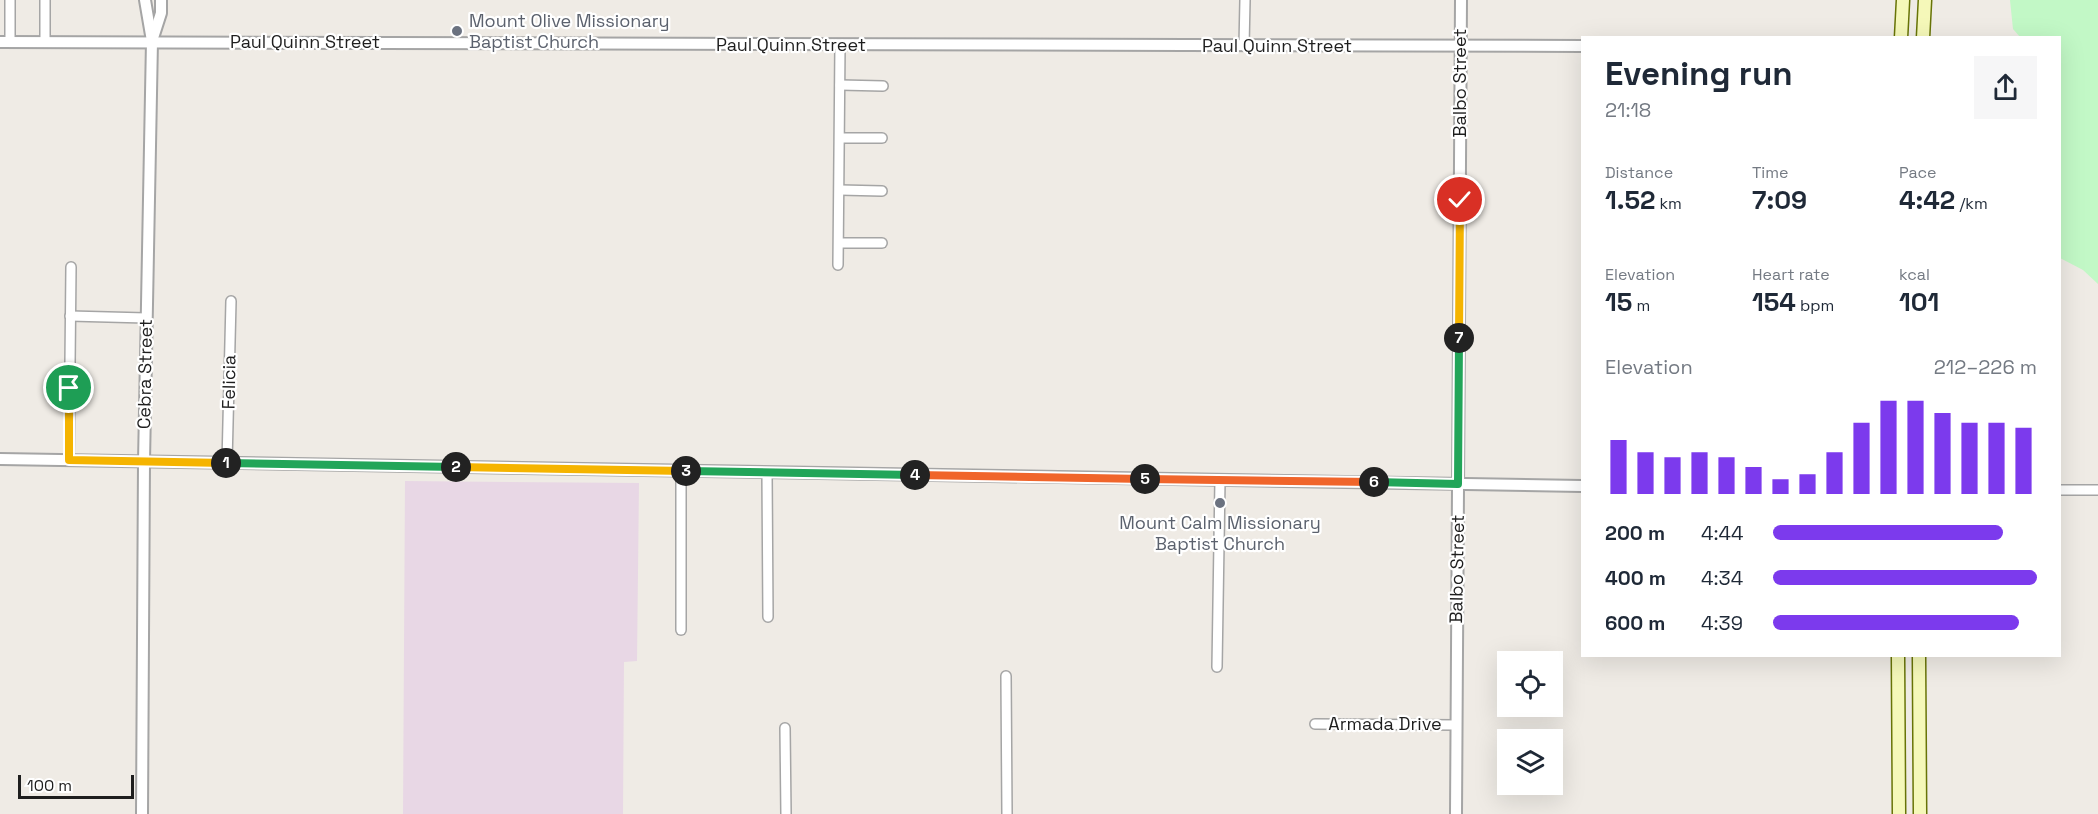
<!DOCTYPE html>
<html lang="en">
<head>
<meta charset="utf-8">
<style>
  :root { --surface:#fff; --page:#f6f6f7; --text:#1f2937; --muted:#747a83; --accent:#7c3aed }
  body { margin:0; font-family:"Space Grotesk",sans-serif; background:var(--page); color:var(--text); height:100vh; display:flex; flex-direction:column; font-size:22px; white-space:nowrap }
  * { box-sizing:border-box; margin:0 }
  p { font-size:20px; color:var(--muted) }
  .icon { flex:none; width:33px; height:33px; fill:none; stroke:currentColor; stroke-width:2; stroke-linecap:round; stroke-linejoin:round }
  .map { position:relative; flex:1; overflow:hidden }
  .panel { position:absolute; left:1581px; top:36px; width:480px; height:621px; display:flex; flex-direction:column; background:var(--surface); border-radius:0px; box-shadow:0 6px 24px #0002 }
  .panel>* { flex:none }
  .tools { position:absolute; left:1497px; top:651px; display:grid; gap:12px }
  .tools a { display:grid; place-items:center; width:66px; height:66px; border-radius:0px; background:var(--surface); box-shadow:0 6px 24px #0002; font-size:30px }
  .scale { position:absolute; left:18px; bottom:15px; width:116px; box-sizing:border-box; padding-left:6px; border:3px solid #1e1e1e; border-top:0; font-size:16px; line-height:21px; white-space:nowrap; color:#1e1e1e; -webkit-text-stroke:4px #fff; paint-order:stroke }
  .pin { position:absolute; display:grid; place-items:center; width:51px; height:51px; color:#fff; margin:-26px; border:3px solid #fff; border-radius:50%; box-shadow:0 2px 6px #0007 }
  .km { position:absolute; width:30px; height:30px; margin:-15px; border-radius:50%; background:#222; color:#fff; font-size:16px; line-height:30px; text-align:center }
  .round { display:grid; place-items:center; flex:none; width:63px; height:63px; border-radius:0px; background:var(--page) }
  .summary { display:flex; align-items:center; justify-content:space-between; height:102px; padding:0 24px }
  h1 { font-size:33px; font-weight:700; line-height:45px }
  .figures { display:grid; grid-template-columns:repeat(3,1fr); gap:9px; height:102px; padding:6px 24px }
  .figures div { display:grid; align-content:center }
  .figures b { font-size:26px; font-weight:700 }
  .figures small { font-size:16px; font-weight:400 }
  .figures p { font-size:16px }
  .chart { height:168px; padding:12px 24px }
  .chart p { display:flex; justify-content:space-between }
  .chart svg { width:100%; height:108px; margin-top:6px; stroke:var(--accent); stroke-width:6 }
  ul { padding:0 24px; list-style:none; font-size:20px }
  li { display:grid; grid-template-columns:96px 72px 1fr; align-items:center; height:45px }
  li i { height:15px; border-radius:8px; background:var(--accent) }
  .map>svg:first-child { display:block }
  .industrial { fill:#e8d7e5 }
  .park { fill:#c2f8c6 }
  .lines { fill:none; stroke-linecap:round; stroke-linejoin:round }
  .minor-casing { stroke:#a5a5a5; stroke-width:12 }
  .tertiary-casing { stroke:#a5a5a5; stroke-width:14 }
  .secondary-casing { stroke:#687407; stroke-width:15 }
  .minor { stroke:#fff; stroke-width:9 }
  .tertiary { stroke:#fff; stroke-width:10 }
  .secondary { stroke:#f5f8b9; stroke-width:12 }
  .split-1-casing { stroke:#fff; stroke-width:12 }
  .split-2-casing { stroke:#fff; stroke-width:12 }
  .split-3-casing { stroke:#fff; stroke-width:12 }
  .split-4-casing { stroke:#fff; stroke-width:12 }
  .split-5-casing { stroke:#fff; stroke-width:12 }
  .split-6-casing { stroke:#fff; stroke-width:12 }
  .split-7-casing { stroke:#fff; stroke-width:12 }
  .split-8-casing { stroke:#fff; stroke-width:12 }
  .split-1 { stroke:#f5b400; stroke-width:8 }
  .split-2 { stroke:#22a559; stroke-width:8 }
  .split-3 { stroke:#f5b400; stroke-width:8 }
  .split-4 { stroke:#22a559; stroke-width:8 }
  .split-5 { stroke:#f0652b; stroke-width:8 }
  .split-6 { stroke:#f0652b; stroke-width:8 }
  .split-7 { stroke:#22a559; stroke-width:8 }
  .split-8 { stroke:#f5b400; stroke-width:8 }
  .worship-dot { fill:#6b7280; stroke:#fff; stroke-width:2 }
  .labels { text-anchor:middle; stroke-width:4.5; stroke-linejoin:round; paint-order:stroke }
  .worship-label { font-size:18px; fill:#5b616d; stroke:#fff; text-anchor:start }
  .street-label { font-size:18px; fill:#1e1e1e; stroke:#fff }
</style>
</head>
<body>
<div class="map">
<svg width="2098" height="814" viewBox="0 0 2098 814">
  <rect width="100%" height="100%" fill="#efebe5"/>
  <polygon class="industrial" points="405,481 639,483 637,661 624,662 623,814 403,814"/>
  <polygon class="park" points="2010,0 2098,0 2098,284 2083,270 2060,258 2060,38 2020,37 2013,29"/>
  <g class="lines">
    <g class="minor-casing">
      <g id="minor">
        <polyline points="10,0 10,42"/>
        <polyline points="45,42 45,0"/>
        <polyline points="1244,46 1245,0"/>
        <polyline points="840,85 883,86"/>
        <polyline points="840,138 882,138"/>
        <polyline points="840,190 882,191"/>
        <polyline points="839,243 882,243"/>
        <polyline points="838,265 840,45"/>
        <polyline points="70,316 146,318"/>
        <polyline points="69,460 71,267"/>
        <polyline points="227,463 231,301"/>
        <polyline points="681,471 681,630"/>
        <polyline points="767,473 768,617"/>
        <polyline points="2060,490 2098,490"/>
        <polyline points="1217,667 1220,480"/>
        <polyline points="1006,676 1007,814"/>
        <polyline points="1315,724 1456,725"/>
        <polyline points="785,728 786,814"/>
      </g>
    </g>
    <g class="tertiary-casing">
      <g id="tertiary">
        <polyline points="152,41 161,13 161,0"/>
        <polyline points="0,42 1582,46"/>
        <polyline points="0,459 1582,486"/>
        <polyline points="142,814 144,462 152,41 145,0"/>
        <polyline points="1456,814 1461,0"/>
      </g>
    </g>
    <g class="secondary-casing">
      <g id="secondary">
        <polyline points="1901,38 1903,0"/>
        <polyline points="1923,38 1925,0"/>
        <polyline points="1898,656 1899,814"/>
        <polyline points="1919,656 1920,814"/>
      </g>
    </g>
    <use href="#minor" class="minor"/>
    <use href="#tertiary" class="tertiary"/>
    <use href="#secondary" class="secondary"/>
  </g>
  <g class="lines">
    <g class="split-1-casing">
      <polyline id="split-1" points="69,388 69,460 226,463"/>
    </g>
    <g class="split-2-casing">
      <polyline id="split-2" points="226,463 456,467"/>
    </g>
    <g class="split-3-casing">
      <polyline id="split-3" points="456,467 686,471"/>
    </g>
    <g class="split-4-casing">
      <polyline id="split-4" points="686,471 915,475"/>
    </g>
    <g class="split-5-casing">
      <polyline id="split-5" points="915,475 1145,479"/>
    </g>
    <g class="split-6-casing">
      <polyline id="split-6" points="1145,479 1374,482"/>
    </g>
    <g class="split-7-casing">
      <polyline id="split-7" points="1374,482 1458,484 1459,338"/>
    </g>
    <g class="split-8-casing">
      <polyline id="split-8" points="1459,338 1460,200"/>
    </g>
    <use href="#split-1" class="split-1"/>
    <use href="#split-2" class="split-2"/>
    <use href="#split-3" class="split-3"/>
    <use href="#split-4" class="split-4"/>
    <use href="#split-5" class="split-5"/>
    <use href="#split-6" class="split-6"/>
    <use href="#split-7" class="split-7"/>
    <use href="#split-8" class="split-8"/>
  </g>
  <g class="worship-dot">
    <circle cx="457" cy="31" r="6"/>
    <circle cx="1220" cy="503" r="6"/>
  </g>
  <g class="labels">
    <g class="worship-label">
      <text x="469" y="27">Mount Olive Missionary<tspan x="469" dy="21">Baptist Church</tspan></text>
      <text x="1220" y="529" text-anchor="middle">Mount Calm Missionary<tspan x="1220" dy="21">Baptist Church</tspan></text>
    </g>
    <g class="street-label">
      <text x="305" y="48">Paul Quinn Street</text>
      <text x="791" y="51">Paul Quinn Street</text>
      <text x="1277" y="52">Paul Quinn Street</text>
      <text transform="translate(1460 83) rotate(-90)" y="6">Balbo Street</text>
      <text transform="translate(145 374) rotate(-89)" y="6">Cebra Street</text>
      <text transform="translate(229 382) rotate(-89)" y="6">Felicia</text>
      <text transform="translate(1457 569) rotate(-89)" y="6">Balbo Street</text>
      <text x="1385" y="730">Armada Drive</text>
    </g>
  </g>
</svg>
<div class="tools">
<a><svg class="icon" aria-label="locate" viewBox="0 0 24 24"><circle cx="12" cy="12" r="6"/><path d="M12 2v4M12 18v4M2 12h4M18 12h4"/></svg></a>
<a><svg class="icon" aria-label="layers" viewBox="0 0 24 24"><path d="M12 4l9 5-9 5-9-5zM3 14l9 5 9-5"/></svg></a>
</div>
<div class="scale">100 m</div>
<div class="pin" style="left:69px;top:388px;background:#1e9e55"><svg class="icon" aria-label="arrive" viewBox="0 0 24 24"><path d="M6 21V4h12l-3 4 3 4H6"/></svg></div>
<div class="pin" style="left:1460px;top:200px;background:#d93025"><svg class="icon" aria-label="check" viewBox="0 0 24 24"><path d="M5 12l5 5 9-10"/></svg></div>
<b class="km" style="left:226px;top:463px">1</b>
<b class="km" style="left:456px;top:467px">2</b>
<b class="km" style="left:686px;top:471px">3</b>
<b class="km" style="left:915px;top:475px">4</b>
<b class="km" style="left:1145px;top:479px">5</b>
<b class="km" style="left:1374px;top:482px">6</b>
<b class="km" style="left:1459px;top:338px">7</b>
<section class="panel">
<div class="summary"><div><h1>Evening run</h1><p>21:18</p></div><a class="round"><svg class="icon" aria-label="share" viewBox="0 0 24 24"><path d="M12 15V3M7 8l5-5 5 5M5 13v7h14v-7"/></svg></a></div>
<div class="figures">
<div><p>Distance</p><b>1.52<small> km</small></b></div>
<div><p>Time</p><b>7:09</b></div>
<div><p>Pace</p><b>4:42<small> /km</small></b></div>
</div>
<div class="figures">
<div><p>Elevation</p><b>15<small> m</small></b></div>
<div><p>Heart rate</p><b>154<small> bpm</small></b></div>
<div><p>kcal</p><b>101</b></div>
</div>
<div class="chart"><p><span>Elevation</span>212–226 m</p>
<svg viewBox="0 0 160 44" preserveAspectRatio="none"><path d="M5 44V22M15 44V27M25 44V29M35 44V27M45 44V29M55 44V33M65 44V38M75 44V36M85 44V27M95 44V15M105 44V6M115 44V6M125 44V11M135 44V15M145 44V15M155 44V17"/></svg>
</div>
<ul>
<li><b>200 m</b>4:44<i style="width:87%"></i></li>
<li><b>400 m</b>4:34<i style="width:100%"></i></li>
<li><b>600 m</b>4:39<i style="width:93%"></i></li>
</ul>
</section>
</div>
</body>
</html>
